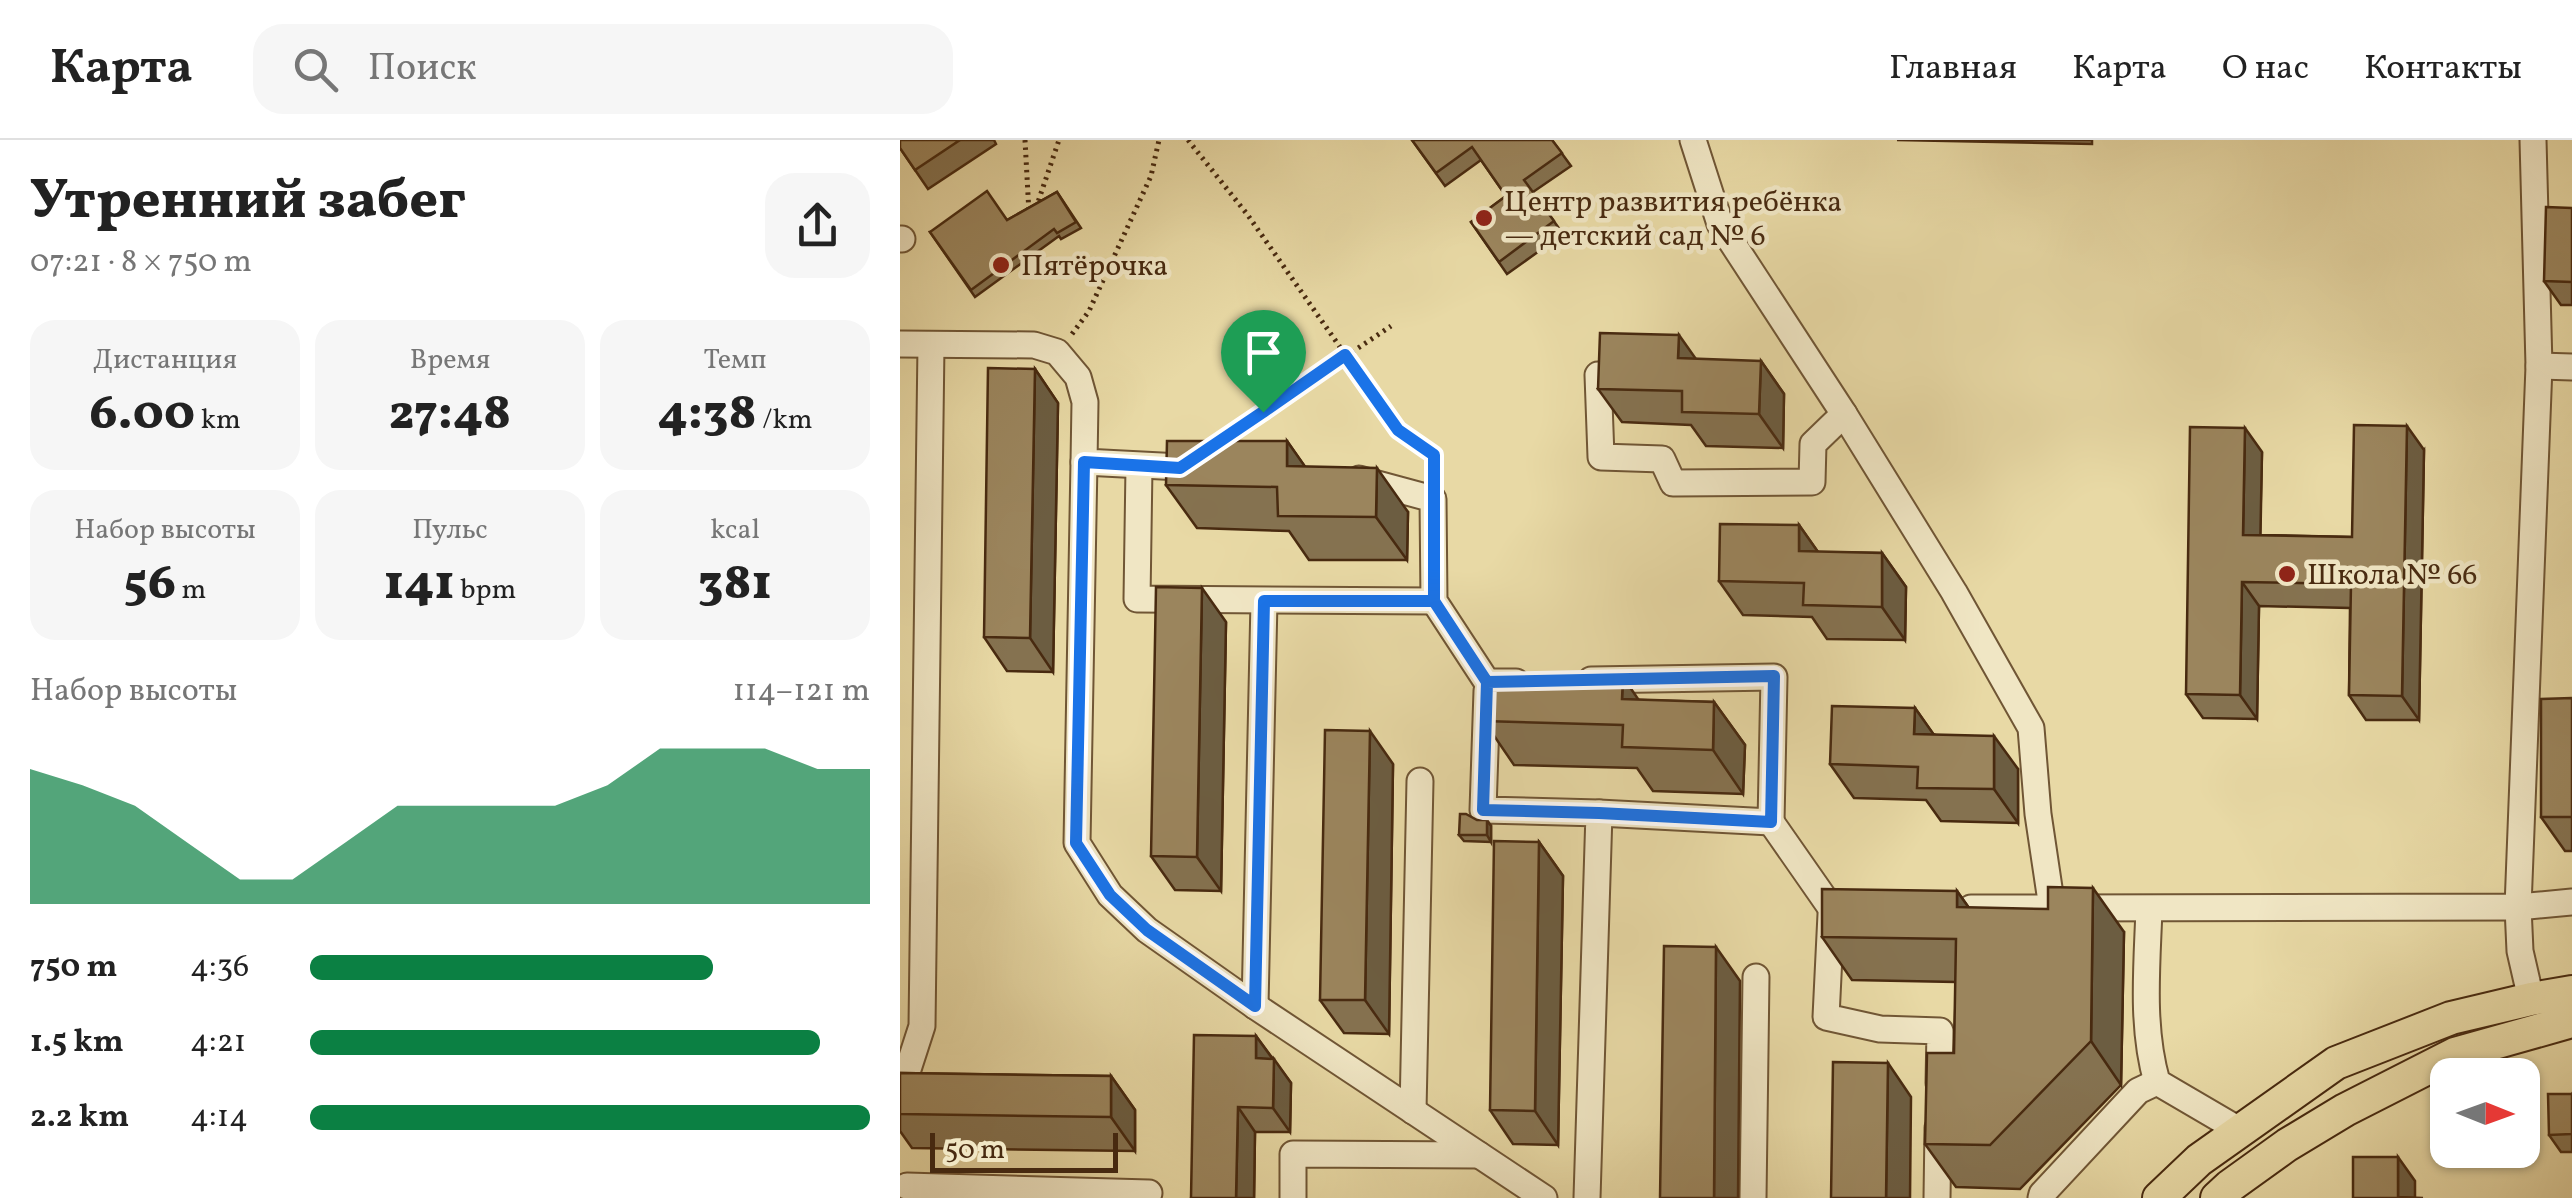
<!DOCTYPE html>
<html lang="ru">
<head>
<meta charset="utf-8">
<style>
  :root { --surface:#fff; --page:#f6f6f6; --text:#222; --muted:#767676; --line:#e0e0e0; --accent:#0b8043 }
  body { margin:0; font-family:Vollkorn,serif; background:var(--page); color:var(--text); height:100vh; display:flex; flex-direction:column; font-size:38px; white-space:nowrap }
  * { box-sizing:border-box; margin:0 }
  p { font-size:32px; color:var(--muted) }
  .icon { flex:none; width:55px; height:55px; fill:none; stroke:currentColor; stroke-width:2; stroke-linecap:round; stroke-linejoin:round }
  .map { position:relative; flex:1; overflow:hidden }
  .details { display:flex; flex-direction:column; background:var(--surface); width:900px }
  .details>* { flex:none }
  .needle { width:65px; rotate:91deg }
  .controls { position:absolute; left:1530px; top:918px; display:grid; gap:20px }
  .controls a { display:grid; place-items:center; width:110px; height:110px; border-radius:20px; background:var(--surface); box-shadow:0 2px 8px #0004; font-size:50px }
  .scale { position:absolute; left:30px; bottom:25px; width:188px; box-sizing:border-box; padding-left:10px; border:5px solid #482a10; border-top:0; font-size:28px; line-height:35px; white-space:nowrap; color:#482a10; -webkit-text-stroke:8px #f0e6c4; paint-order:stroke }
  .pin { position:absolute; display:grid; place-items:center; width:85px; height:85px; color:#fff; margin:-102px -42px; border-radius:50% 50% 50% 0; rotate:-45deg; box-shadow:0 0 10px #0007 }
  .pin .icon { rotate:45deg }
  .round { display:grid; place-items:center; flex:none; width:105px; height:105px; border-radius:30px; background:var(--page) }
  .summary { display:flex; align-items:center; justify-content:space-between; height:170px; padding:0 30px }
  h1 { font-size:55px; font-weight:800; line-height:75px }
  .stats { display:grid; grid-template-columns:repeat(3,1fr); gap:15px; height:170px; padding:10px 30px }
  .stats div { display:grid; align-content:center; border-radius:25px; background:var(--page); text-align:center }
  .stats b { font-size:50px; font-weight:800 }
  .stats small { font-size:28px; font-weight:400 }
  .stats p { font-size:28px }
  .chart { height:280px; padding:20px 30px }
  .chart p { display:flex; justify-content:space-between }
  .chart svg { width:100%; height:180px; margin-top:10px; fill:var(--accent); opacity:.7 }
  ul { padding:0 30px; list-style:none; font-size:32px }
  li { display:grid; grid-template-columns:160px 120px 1fr; align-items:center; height:75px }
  li i { height:25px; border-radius:12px; background:var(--accent) }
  header { display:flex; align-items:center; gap:60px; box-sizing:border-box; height:140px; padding:0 50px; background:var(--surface); border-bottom:2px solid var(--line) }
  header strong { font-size:48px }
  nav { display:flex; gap:55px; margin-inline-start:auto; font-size:35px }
  .search { width:700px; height:90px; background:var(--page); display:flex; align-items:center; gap:25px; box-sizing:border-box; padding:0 35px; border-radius:30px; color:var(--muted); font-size:38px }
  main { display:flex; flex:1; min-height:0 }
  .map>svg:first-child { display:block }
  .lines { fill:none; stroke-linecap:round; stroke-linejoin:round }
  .minor-casing { stroke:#705635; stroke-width:29 }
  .major-casing { stroke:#482a10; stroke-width:36 }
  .path { stroke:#482a10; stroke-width:5; stroke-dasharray:2.5 5; stroke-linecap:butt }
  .minor { stroke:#f0e6c4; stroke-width:25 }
  .major { stroke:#e8d9a5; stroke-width:32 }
  .wall { fill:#857250; stroke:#482a10; stroke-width:2.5 }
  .shaded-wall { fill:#6c5d41; stroke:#482a10; stroke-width:2.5 }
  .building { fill:#9b855d; stroke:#482a10; stroke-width:2.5 }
  .route-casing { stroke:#fff; stroke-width:20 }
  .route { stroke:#1a73e8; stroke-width:12 }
  .poi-dot { fill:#8f2418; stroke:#f0e6c4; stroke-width:4 }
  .labels { text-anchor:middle; stroke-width:9; stroke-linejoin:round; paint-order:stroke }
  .poi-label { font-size:30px; fill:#482a10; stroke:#f0e6c4; text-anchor:start }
</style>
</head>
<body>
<header>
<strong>Карта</strong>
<div class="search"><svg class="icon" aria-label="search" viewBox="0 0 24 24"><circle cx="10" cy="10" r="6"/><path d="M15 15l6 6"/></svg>Поиск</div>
<nav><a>Главная</a><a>Карта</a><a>О нас</a><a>Контакты</a></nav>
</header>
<main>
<section class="details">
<div class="summary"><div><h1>Утренний забег</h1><p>07:21 · 8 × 750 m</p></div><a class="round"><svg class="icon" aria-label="share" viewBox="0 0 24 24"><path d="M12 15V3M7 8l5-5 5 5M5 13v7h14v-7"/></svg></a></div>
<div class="stats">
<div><p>Дистанция</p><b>6.00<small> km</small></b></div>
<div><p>Время</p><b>27:48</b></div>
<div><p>Темп</p><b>4:38<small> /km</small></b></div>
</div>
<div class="stats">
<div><p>Набор высоты</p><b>56<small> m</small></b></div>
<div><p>Пульс</p><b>141<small> bpm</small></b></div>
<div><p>kcal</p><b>381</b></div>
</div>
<div class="chart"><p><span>Набор высоты</span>114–121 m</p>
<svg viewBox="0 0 160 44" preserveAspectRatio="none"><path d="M0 44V11L10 15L20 20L30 29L40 38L50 38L60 29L70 20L80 20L90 20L100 20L110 15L120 6L130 6L140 6L150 11L160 11V44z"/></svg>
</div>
<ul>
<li><b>750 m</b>4:36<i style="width:72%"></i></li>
<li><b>1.5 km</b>4:21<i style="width:91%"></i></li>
<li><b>2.2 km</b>4:14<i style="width:100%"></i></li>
</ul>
</section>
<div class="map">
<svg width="1672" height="1058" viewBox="0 0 1672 1058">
  <rect width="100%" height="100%" fill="#e8d9a5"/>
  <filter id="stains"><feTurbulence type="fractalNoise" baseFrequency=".002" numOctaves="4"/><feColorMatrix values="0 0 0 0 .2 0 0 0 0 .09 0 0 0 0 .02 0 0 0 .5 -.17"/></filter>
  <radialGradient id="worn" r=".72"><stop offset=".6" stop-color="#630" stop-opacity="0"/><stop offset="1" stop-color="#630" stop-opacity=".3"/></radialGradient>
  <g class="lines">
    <g class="minor-casing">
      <g id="minor">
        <polyline points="793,0 820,84 944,274 1054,452 1131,588 1138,674 1152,768 1618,767 1672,762"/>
        <polyline points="0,99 2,99"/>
        <polyline points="0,204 134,205 157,212 178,237 185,262 184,322 300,328"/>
        <polyline points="1639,226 1672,227"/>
        <polyline points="698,235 701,317 762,319 773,343 912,342 913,304 944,274"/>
        <polyline points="184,322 177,703 210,755 247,790 355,866 644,1058"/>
        <polyline points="239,327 237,459 534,461"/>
        <polyline points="459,339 533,359 534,461 587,542 616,542"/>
        <polyline points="691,540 874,537 871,682 699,673"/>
        <polyline points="587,551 583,670 699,673 687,1058"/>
        <polyline points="871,682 931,768 946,768"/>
        <polyline points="1071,768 1152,768"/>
        <path d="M1249,769C1247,826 1241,887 1257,942L1339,990"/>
        <polyline points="931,774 926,877 980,889 1040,891 1039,943"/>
        <polyline points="1631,859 1620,811 1618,767 1639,226 1633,0"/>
        <polyline points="355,866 364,461"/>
        <polyline points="0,954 22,886 31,205"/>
        <polyline points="513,971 520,641"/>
        <polyline points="7,1046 249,1053"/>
        <polyline points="393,1058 393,1014 579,1015"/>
        <polyline points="853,1058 856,837"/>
        <polyline points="1037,1058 1038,988"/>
        <polyline points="1141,1058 1142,1054 1238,951 1257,942"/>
      </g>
    </g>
    <g class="major-casing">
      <g id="major">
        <polyline points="1259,1058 1299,1020 1436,923 1551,878 1631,859 1672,852"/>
        <polyline points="1317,1058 1330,1046 1387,1005 1445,970 1555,914 1672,881"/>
      </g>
    </g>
    <g class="path">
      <polyline points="125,0 129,73"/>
      <polyline points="288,0 347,74 498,290 534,315 533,335"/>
      <polyline points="136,68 159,0"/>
      <polyline points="172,194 189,171 251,36 259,0"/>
      <polyline points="315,304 491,186"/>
    </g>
    <use href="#minor" class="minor"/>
    <use href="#major" class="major"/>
  </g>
  <g class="wall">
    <polygon points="0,0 94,0 96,4 28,49 0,8"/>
    <polygon points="512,0 652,0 671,26 633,52 663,94 607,134 571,82 606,56 581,20 545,46"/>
    <polygon points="997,0 1192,0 1192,4"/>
    <polygon points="157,52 181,88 161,99 159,96 75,157 30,92 107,80"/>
    <polygon points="1672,68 1672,165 1661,165 1644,141"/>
    <polygon points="861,221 884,254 883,308 806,306 791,285 722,282 698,249"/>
    <polygon points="135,229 158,263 153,532 107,531 84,497"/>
    <polygon points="387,301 405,327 508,372 507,420 409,420 389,391 297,388 266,345"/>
    <polygon points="1524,310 1519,580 1466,580 1449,555 1450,468 1359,466 1357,579 1303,578 1286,554 1362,312 1360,395 1452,397"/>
    <polygon points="899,385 918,412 982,413 1006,447 1005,500 927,499 912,477 843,475 819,441"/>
    <polygon points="326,482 321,751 275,750 251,716"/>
    <polygon points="1672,558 1672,711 1665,711 1641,677"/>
    <polygon points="738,560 814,562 845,605 843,654 753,651 737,628 614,625 584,581"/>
    <polygon points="1015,568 1033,594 1118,629 1118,683 1041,681 1026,660 954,658 930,624"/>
    <polygon points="493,624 489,894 444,893 420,860"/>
    <polygon points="591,686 591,702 564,701 559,695"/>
    <polygon points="639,702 663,736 658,1005 613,1004 590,970"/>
    <polygon points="1057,751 1069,768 1224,792 1221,945 1120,1049 1056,1047 1025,1004 1054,913 1056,842 952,840 922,797"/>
    <polygon points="356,896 391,943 390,992 355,992 354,1058 291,1058"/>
    <polygon points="0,933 211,936 235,970 235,1011 12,1008 0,991"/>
    <polygon points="1672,954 1672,1012 1661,1012 1649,995"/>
  </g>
  <g class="shaded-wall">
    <polygon points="779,195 803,229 778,218"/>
    <polygon points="861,221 884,254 883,308 859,274"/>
    <polygon points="135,229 158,263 153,532 130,498"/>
    <polygon points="1507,286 1524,310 1519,580 1502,556"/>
    <polygon points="1345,288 1362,312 1360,419 1343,395"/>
    <polygon points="387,301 418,345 387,326"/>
    <polygon points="477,328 508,372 507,420 476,377"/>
    <polygon points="899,385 923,419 899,411"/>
    <polygon points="982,413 1006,447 1005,500 982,467"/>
    <polygon points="1342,442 1359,466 1357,579 1340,555"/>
    <polygon points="302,448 326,482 321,751 297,717"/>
    <polygon points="723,537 753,581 722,559"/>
    <polygon points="814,562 845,605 843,654 813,610"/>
    <polygon points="1015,568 1039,602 1014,594"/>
    <polygon points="470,591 493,624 489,894 465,860"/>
    <polygon points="1094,596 1118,629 1118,683 1094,649"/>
    <polygon points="587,680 591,686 591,702 587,695"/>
    <polygon points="639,702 663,736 658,1005 635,971"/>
    <polygon points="1193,748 1224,792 1221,945 1191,901"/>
    <polygon points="1057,751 1088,795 1057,767"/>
    <polygon points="816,807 840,841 838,1058 814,1058"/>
    <polygon points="356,896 374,921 356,918"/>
    <polygon points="374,919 391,943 390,992 373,968"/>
    <polygon points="988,923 1011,957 1010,1058 986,1058"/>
    <polygon points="211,936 235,970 235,1011 211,977"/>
    <polygon points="338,967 355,992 354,1058 336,1058"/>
    <polygon points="1498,1017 1515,1041 1515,1058 1498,1058"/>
  </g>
  <g class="building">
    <polygon points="0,0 60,0 15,30 0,8"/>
    <polygon points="512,0 652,0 662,13 624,40 654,81 599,122 571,82 606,56 572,7 536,33"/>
    <polygon points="87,51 107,80 157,52 176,82 157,93 154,89 71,150 30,92"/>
    <polygon points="1646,67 1672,68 1672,142 1644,141"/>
    <polygon points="700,193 779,195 778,218 861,221 859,274 782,272 782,251 698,249"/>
    <polygon points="88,228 135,229 130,498 84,497"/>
    <polygon points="1454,285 1507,286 1502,556 1449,555 1451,444 1342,442 1340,555 1286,554 1290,287 1345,288 1343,395 1452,397"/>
    <polygon points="267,301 387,301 387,326 477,328 476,377 378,376 377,347 266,345"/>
    <polygon points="820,384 899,385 899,411 982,413 982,467 903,465 904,443 819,441"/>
    <polygon points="256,447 302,448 297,717 251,716"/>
    <polygon points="585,533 723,537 722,559 814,562 813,610 722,607 723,585 584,581"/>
    <polygon points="1672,558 1672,677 1641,677 1641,559"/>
    <polygon points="932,566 1015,568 1014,594 1094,596 1094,649 1017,648 1018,627 930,624"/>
    <polygon points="425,590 470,591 465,860 420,860"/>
    <polygon points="560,674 566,674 577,680 587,680 587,695 559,695"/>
    <polygon points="594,701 639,702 635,971 590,970"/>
    <polygon points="1148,747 1193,748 1191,901 1090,1005 1025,1004 1027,913 1054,913 1056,799 922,797 922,749 1057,751 1057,767 1148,769"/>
    <polygon points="764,806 816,807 814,1058 760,1058"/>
    <polygon points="294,895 356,896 356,918 374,919 373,968 338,967 336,1058 291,1058"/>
    <polygon points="933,922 988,923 986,1058 931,1058"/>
    <polygon points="0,933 211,936 211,977 0,974"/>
    <polygon points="1648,954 1672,954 1672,994 1649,995"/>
    <polygon points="1453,1017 1498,1017 1498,1057 1523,1058 1453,1058"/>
  </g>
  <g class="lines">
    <g class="route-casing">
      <polyline id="route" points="363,272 280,328 184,322 176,703 210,755 247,790 355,866 364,461 534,461 587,542 583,670 699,673 871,682 874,536 587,542 534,461 534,315 498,290 445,215 363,272"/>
    </g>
    <use href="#route" class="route"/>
  </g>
  <g class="poi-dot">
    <circle cx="584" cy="78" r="10"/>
    <circle cx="101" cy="125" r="10"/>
    <circle cx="1387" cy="434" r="10"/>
  </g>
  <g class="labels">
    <g class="poi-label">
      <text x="604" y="71">Центр развития ребёнка<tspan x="604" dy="34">— детский сад № 6</tspan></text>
      <text x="121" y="135">Пятёрочка</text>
      <text x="1407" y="444">Школа № 66</text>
    </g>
  </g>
  <rect width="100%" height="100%" filter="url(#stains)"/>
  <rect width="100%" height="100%" fill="url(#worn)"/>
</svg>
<div class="controls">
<a><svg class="needle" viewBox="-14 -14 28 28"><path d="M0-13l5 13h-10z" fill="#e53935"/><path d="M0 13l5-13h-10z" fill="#767676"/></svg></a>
</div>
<div class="scale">50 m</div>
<div class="pin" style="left:363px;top:272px;background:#1e9e55"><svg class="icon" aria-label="arrive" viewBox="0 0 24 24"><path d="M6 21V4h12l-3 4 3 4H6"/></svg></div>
</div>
</main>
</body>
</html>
